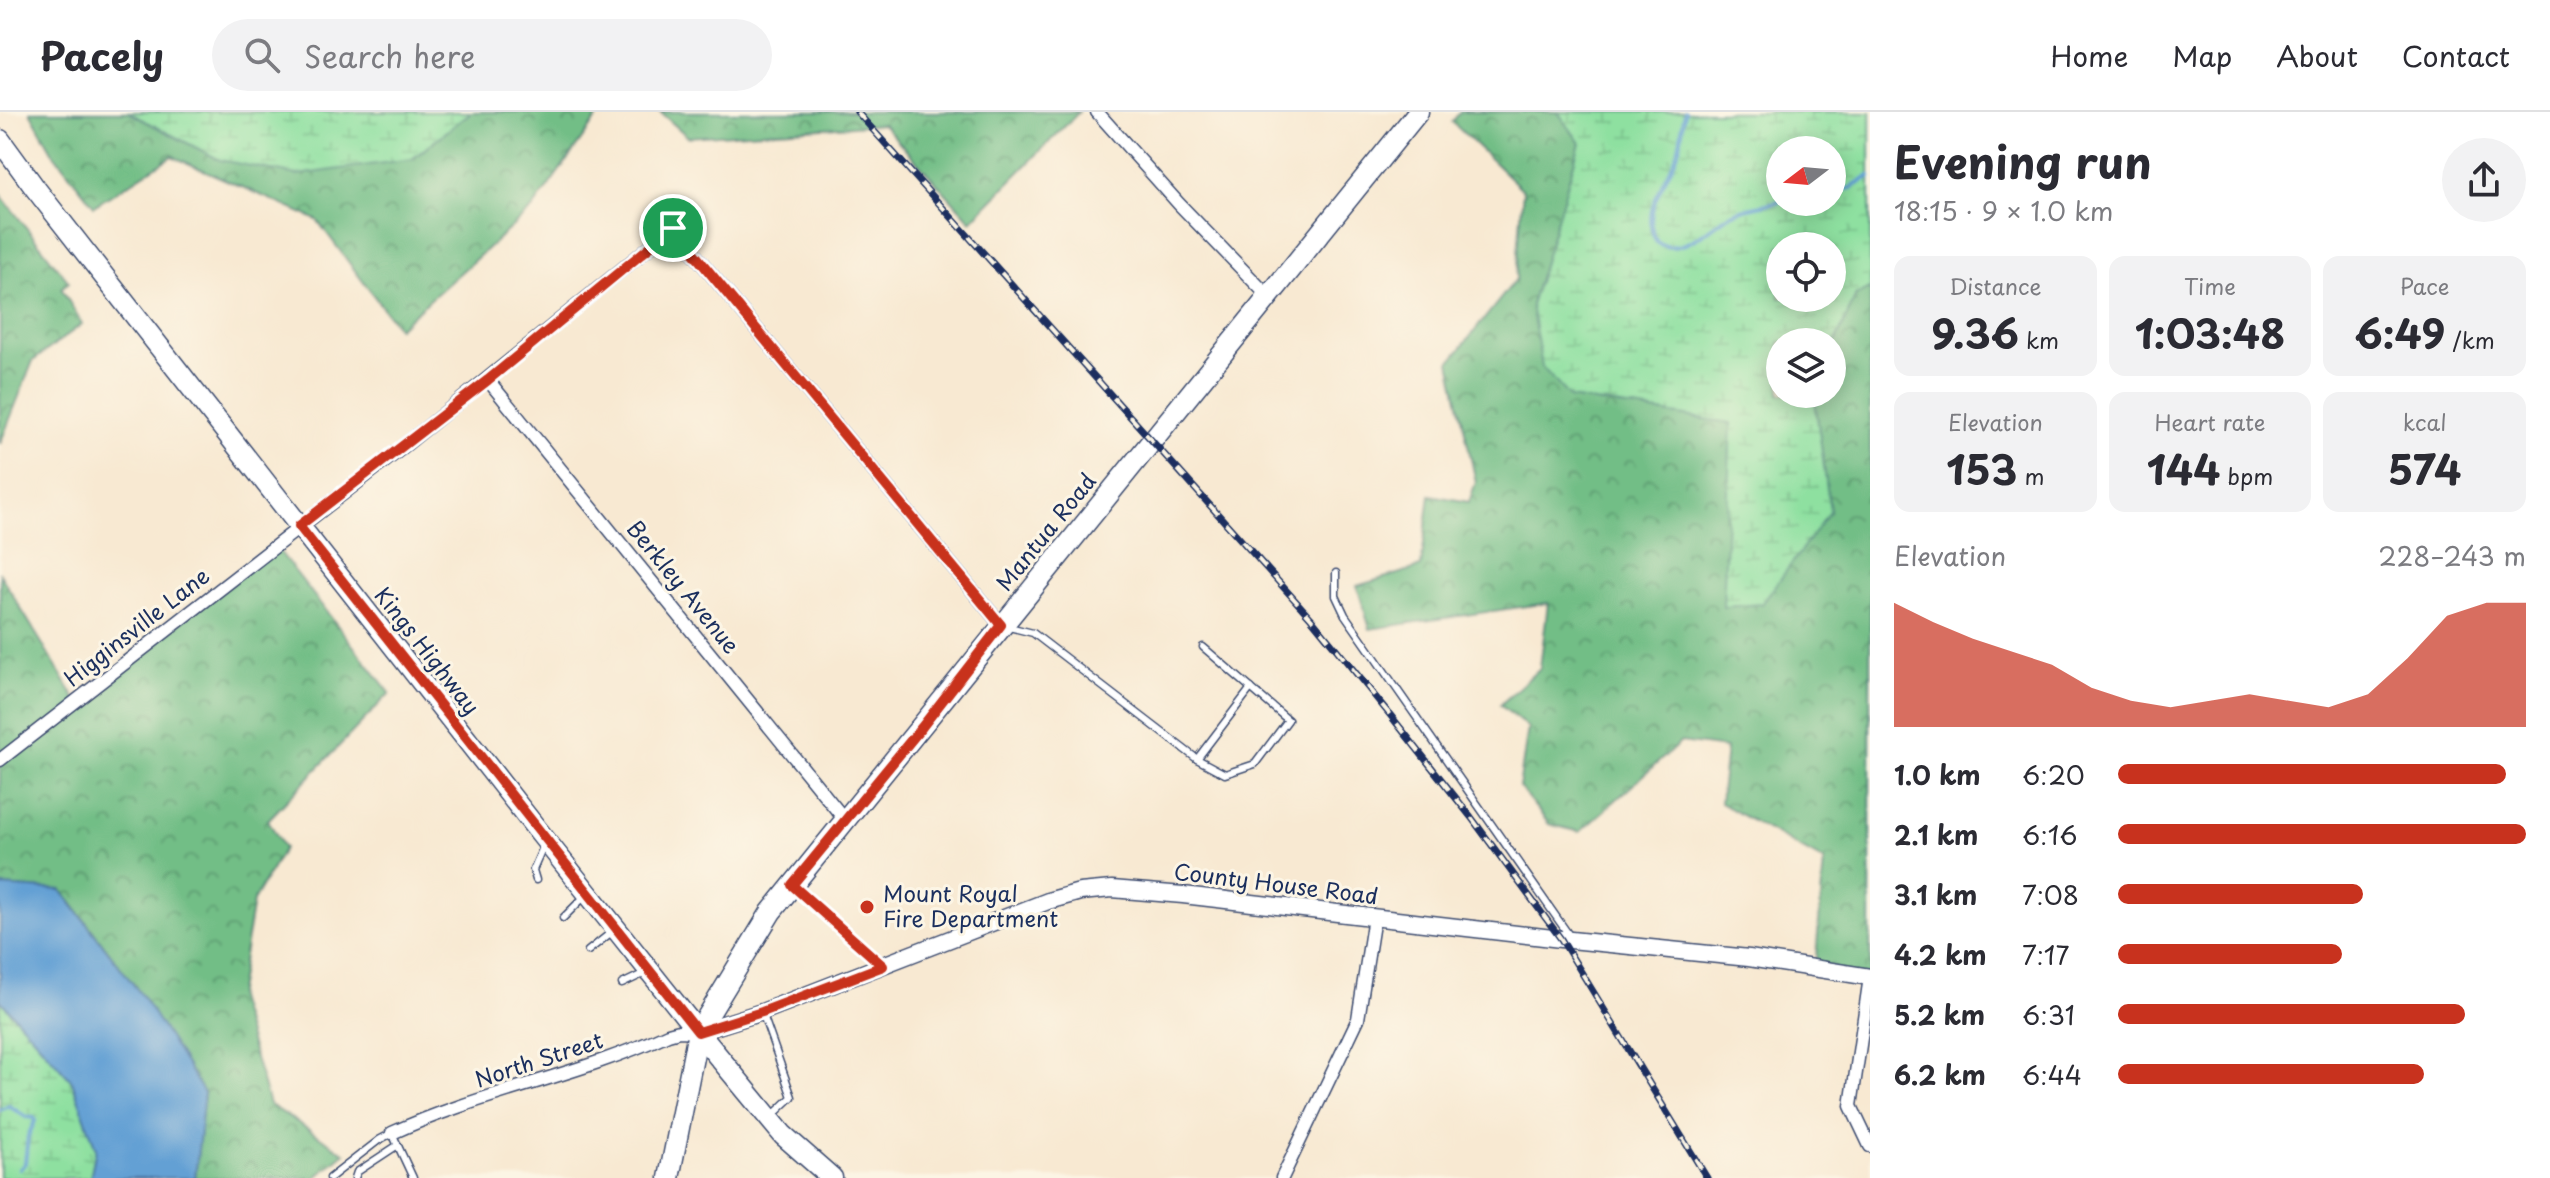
<!DOCTYPE html>
<html lang="en">
<head>
<meta charset="utf-8">
<style>
  :root { --surface:#fff; --page:#f2f2f3; --text:#2b2b33; --muted:#7c7c81; --line:#e1e1e2; --accent:#c8321e }
  body { margin:0; font-family:"Playpen Sans",sans-serif; background:var(--page); color:var(--text); height:100vh; display:flex; flex-direction:column; font-size:30px; white-space:nowrap }
  * { box-sizing:border-box; margin:0 }
  p { font-size:26px; color:var(--muted) }
  .icon { flex:none; width:44px; height:44px; fill:none; stroke:currentColor; stroke-width:2; stroke-linecap:round; stroke-linejoin:round }
  .map { position:relative; flex:1; overflow:hidden }
  .details { display:flex; flex-direction:column; background:var(--surface); width:680px }
  .details>* { flex:none }
  .needle { width:52px; rotate:254deg }
  .buttons { position:absolute; left:1766px; top:24px; display:grid; gap:16px }
  .buttons a { display:grid; place-items:center; width:80px; height:80px; border-radius:50%; background:var(--surface); box-shadow:0 4px 20px #0003; font-size:40px }
  .pin { position:absolute; display:grid; place-items:center; width:68px; height:68px; color:#fff; margin:-34px; border:4px solid #fff; border-radius:50%; box-shadow:0 2px 8px #0007 }
  .round { display:grid; place-items:center; flex:none; width:84px; height:84px; border-radius:42px; background:var(--page) }
  .head { display:flex; align-items:center; justify-content:space-between; height:136px; padding:0 24px }
  h1 { font-size:44px; font-weight:700; line-height:60px }
  .figures { display:grid; grid-template-columns:repeat(3,1fr); gap:12px; height:136px; padding:8px 24px }
  .figures div { display:grid; align-content:center; border-radius:16px; background:var(--page); text-align:center }
  .figures b { font-size:40px; font-weight:700 }
  .figures small { font-size:22px; font-weight:400 }
  .figures p { font-size:22px }
  .chart { height:224px; padding:16px 24px }
  .chart p { display:flex; justify-content:space-between }
  .chart svg { width:100%; height:144px; margin-top:8px; fill:var(--accent); opacity:.7 }
  ul { padding:0 24px; list-style:none; font-size:26px }
  li { display:grid; grid-template-columns:128px 96px 1fr; align-items:center; height:60px }
  li i { height:20px; border-radius:10px; background:var(--accent) }
  header { display:flex; align-items:center; gap:48px; box-sizing:border-box; height:112px; padding:0 40px; background:var(--surface); border-bottom:2px solid var(--line) }
  header strong { font-size:38px }
  nav { display:flex; gap:44px; margin-inline-start:auto; font-size:28px }
  .search { width:560px; height:72px; background:var(--page); display:flex; align-items:center; gap:20px; box-sizing:border-box; padding:0 28px; border-radius:44px; color:var(--muted); font-size:30px }
  main { display:flex; flex:1; min-height:0 }
  .map>svg:first-child { display:block }
  .forest { fill:url(#forest-crowns); stroke:#467672; stroke-width:2 }
  .wetland { fill:url(#wetland-marsh); stroke:#54887f; stroke-width:2; fill-rule:evenodd }
  .water { fill:#63a0d4; stroke:#3f6899; stroke-width:2 }
  .lines { fill:none; stroke-linecap:round; stroke-linejoin:round }
  .stream { stroke:#63a0d4; stroke-width:4 }
  .service-casing { stroke:#3c4b6f; stroke-width:9 }
  .minor-casing { stroke:#3c4b6f; stroke-width:15 }
  .tertiary-casing { stroke:#3c4b6f; stroke-width:19 }
  .primary-casing { stroke:#3c4b6f; stroke-width:23 }
  .service { stroke:#fff; stroke-width:6 }
  .minor { stroke:#fff; stroke-width:12 }
  .tertiary { stroke:#fff; stroke-width:16 }
  .primary { stroke:#fff; stroke-width:20 }
  .rail-casing { stroke:#1b2f5e; stroke-width:7 }
  .rail { stroke:#fcf5e5; stroke-width:4; stroke-dasharray:12; stroke-linecap:butt }
  .route-casing { stroke:#fff; stroke-width:16 }
  .route { stroke:#c8321e; stroke-width:10 }
  .poi-dot { fill:#c8321e; stroke:#fcf5e5; stroke-width:3 }
  .labels { text-anchor:middle; stroke-width:6; stroke-linejoin:round; paint-order:stroke }
  .street-label { font-size:22px; fill:#1b2f5e; stroke:#fcf5e5 }
  .poi-label { font-size:22px; fill:#1b2f5e; stroke:#fcf5e5; text-anchor:start }
</style>
</head>
<body>
<header>
<strong>Pacely</strong>
<div class="search"><svg class="icon" aria-label="search" viewBox="0 0 24 24"><circle cx="10" cy="10" r="6"/><path d="M15 15l6 6"/></svg>Search here</div>
<nav><a>Home</a><a>Map</a><a>About</a><a>Contact</a></nav>
</header>
<main>
<div class="map">
<svg width="1870" height="1066" viewBox="0 0 1870 1066">
  <defs>
    <pattern id="forest-crowns" width="20" height="18" patternUnits="userSpaceOnUse" patternTransform="scale(2)"><rect width="20" height="18" fill="#72be86"/><path d="M2 6a3 3 0 1 1 6 0M12 15a3 3 0 1 1 6 0" fill="none" stroke="#5d9b71"/></pattern>
    <pattern id="wetland-marsh" width="20" height="14" patternUnits="userSpaceOnUse" patternTransform="scale(2)"><rect width="20" height="14" fill="#8ee0a0"/><path d="M1 5h8M5 5V1M11 12h8M15 12V8" fill="none" stroke="#7ac08c"/></pattern>
  </defs>
  <rect width="100%" height="100%" fill="#fcf5e5"/>
  <filter id="ink" filterUnits="userSpaceOnUse"><feTurbulence type="fractalNoise" baseFrequency=".0125" numOctaves="2"/><feDisplacementMap in="SourceGraphic" scale="16" xChannelSelector="R" yChannelSelector="G"/><feConvolveMatrix kernelMatrix="1 2 1 2 8 2 1 2 1" color-interpolation-filters="sRGB"/></filter>
  <filter id="wash" filterUnits="userSpaceOnUse"><feTurbulence type="fractalNoise" baseFrequency=".006" numOctaves="4" result="noise"/><feDisplacementMap in="SourceGraphic" scale="32" xChannelSelector="R" yChannelSelector="G"/><feGaussianBlur stdDeviation="1.8" result="paint"/><feColorMatrix in="noise" values="0 0 0 0 0 0 0 0 0 0 0 0 0 0 0 0 0 1.4 0 .05"/><feComposite in="paint" operator="in"/></filter>
  <g filter="url(#wash)">
    <rect width="100%" height="100%" fill="#f8e9d2"/>
    <g class="forest">
      <polygon points="30,0 128,0 220,48 412,47 471,0 601,0 533,96 398,216 317,108 172,44 94,94 53,41"/>
      <polygon points="660,0 1079,0 971,109 883,12 688,25"/>
      <polygon points="1460,0 1558,0 1580,31 1531,193 1570,286 1731,311 1830,399 1814,282 1832,282 1832,238 1856,183 1870,177 1870,865 1815,858 1824,749 1720,691 1726,636 1681,630 1580,720 1549,712 1519,675 1528,616 1500,593 1540,556 1548,491 1370,517 1357,474 1421,455 1430,383 1469,390 1476,370 1450,250 1516,167 1523,78 1452,10"/>
      <polygon points="0,82 69,170 61,176 82,212 33,249 0,332"/>
      <polygon points="276,435 390,581 268,708 284,736 253,789 237,886 269,992 345,1041 315,1066 195,1066 204,981 143,885 62,778 0,774 0,462 78,591"/>
    </g>
    <g class="wetland">
      <polygon points="128,0 471,0 412,47 298,63 220,48"/>
      <path d="M1558,0H1870V177L1856,183L1832,238V230H1780V282H1814L1830,399L1762,492L1723,495L1731,311L1570,286L1542,255L1531,193L1580,31ZM1832,38V90H1780V38ZM1832,134V186H1780V134Z"/>
      <polygon points="0,888 72,969 96,1037 90,1066 0,1066"/>
    </g>
    <polygon class="water" points="0,774 61,778 143,885 204,981 195,1066 90,1066 96,1037 72,969 0,888"/>
    <g class="lines">
      <g class="stream">
        <path d="M1685,0C1682,14 1682,31 1676,45C1666,70 1639,101 1657,130C1682,147 1710,113 1731,102C1746,95 1764,93 1780,89"/>
        <polyline points="1832,80 1851,76 1870,64"/>
        <polyline points="0,998 9,994 26,1005 34,1006 35,1009 28,1024 25,1051 20,1057"/>
      </g>
    </g>
  </g>
  <g filter="url(#ink)">
    <g class="lines">
      <g class="service-casing">
        <g id="service">
          <polyline points="1336,461 1336,484 1345,503 1571,826"/>
          <polyline points="1009,515 1033,521 1197,647 1225,662 1255,652 1288,608 1203,535"/>
          <polyline points="1197,647 1251,576"/>
          <polyline points="536,768 533,758 544,733"/>
          <polyline points="796,776 880,851"/>
          <polyline points="563,806 585,784"/>
          <polyline points="588,839 613,819"/>
          <polyline points="622,872 647,860"/>
          <polyline points="762,900 792,985 773,1003"/>
          <polyline points="330,1066 379,1028 392,1021 413,1066"/>
          <polyline points="355,1066 357,1060 398,1033"/>
        </g>
      </g>
      <g class="minor-casing">
        <g id="minor">
          <polyline points="1097,0 1179,92 1268,184"/>
          <polyline points="488,268 845,708"/>
          <polyline points="0,648 398,339 673,116 1001,513"/>
          <polyline points="1870,865 1851,994 1870,1034"/>
          <path d="M392,1021C481,980 579,964 668,922L679,919L698,920"/>
          <polyline points="1282,1066 1358,907 1374,805"/>
        </g>
      </g>
      <g class="tertiary-casing">
        <polyline id="tertiary" points="698,920 762,900 1048,789 1080,780 1112,777 1183,783 1561,827 1749,846 1870,865"/>
      </g>
      <g class="primary-casing">
        <g id="primary">
          <polyline points="0,28 35,76 539,720 698,920 783,1023 832,1066"/>
          <polyline points="669,1066 698,920 771,800 1418,0"/>
        </g>
      </g>
      <use href="#service" class="service"/>
      <use href="#minor" class="minor"/>
      <use href="#tertiary" class="tertiary"/>
      <use href="#primary" class="primary"/>
      <g class="rail-casing">
        <polyline id="rail" points="857,0 1311,506 1391,604 1471,705 1561,827 1707,1066"/>
      </g>
      <use href="#rail" class="rail"/>
    </g>
  </g>
  <g class="lines" filter="url(#ink)">
    <g class="route-casing">
      <polygon id="route" points="673,116 1001,513 922,615 792,773 883,854 762,900 698,920 299,414 488,268"/>
    </g>
    <use href="#route" class="route"/>
  </g>
  <circle class="poi-dot" cx="867" cy="795" r="8"/>
  <g class="labels">
    <g class="street-label">
      <text transform="translate(1046 420) rotate(-51)" y="8">Mantua Road</text>
      <text transform="translate(683 475) rotate(51)" y="8">Berkley Avenue</text>
      <text transform="translate(137 515) rotate(-38)" y="8">Higginsville Lane</text>
      <text transform="translate(427 539) rotate(52)" y="8">Kings Highway</text>
      <text transform="translate(1276 772) rotate(7)" y="8">County House Road</text>
      <text transform="translate(539 948) rotate(-18)" y="8">North Street</text>
    </g>
    <g class="poi-label">
      <text x="883" y="790">Mount Royal<tspan x="883" dy="25">Fire Department</tspan></text>
    </g>
  </g>
</svg>
<div class="buttons">
<a><svg class="needle" viewBox="-14 -14 28 28"><path d="M0-13l5 13h-10z" fill="#e53935"/><path d="M0 13l5-13h-10z" fill="#7c7c81"/></svg></a>
<a><svg class="icon" aria-label="locate" viewBox="0 0 24 24"><circle cx="12" cy="12" r="6"/><path d="M12 2v4M12 18v4M2 12h4M18 12h4"/></svg></a>
<a><svg class="icon" aria-label="layers" viewBox="0 0 24 24"><path d="M12 4l9 5-9 5-9-5zM3 14l9 5 9-5"/></svg></a>
</div>
<div class="pin" style="left:673px;top:116px;background:#1e9e55"><svg class="icon" aria-label="arrive" viewBox="0 0 24 24"><path d="M6 21V4h12l-3 4 3 4H6"/></svg></div>
</div>
<section class="details">
<div class="head"><div><h1>Evening run</h1><p>18:15 · 9 × 1.0 km</p></div><a class="round"><svg class="icon" aria-label="share" viewBox="0 0 24 24"><path d="M12 15V3M7 8l5-5 5 5M5 13v7h14v-7"/></svg></a></div>
<div class="figures">
<div><p>Distance</p><b>9.36<small> km</small></b></div>
<div><p>Time</p><b>1:03:48</b></div>
<div><p>Pace</p><b>6:49<small> /km</small></b></div>
</div>
<div class="figures">
<div><p>Elevation</p><b>153<small> m</small></b></div>
<div><p>Heart rate</p><b>144<small> bpm</small></b></div>
<div><p>kcal</p><b>574</b></div>
</div>
<div class="chart"><p><span>Elevation</span>228–243 m</p>
<svg viewBox="0 0 160 44" preserveAspectRatio="none"><path d="M0 44V6L10 12L20 17L30 21L40 25L50 32L60 36L70 38L80 36L90 34L100 36L110 38L120 34L130 23L140 10L150 6L160 6V44z"/></svg>
</div>
<ul>
<li><b>1.0 km</b>6:20<i style="width:95%"></i></li>
<li><b>2.1 km</b>6:16<i style="width:100%"></i></li>
<li><b>3.1 km</b>7:08<i style="width:60%"></i></li>
<li><b>4.2 km</b>7:17<i style="width:55%"></i></li>
<li><b>5.2 km</b>6:31<i style="width:85%"></i></li>
<li><b>6.2 km</b>6:44<i style="width:75%"></i></li>
</ul>
</section>
</main>
</body>
</html>
